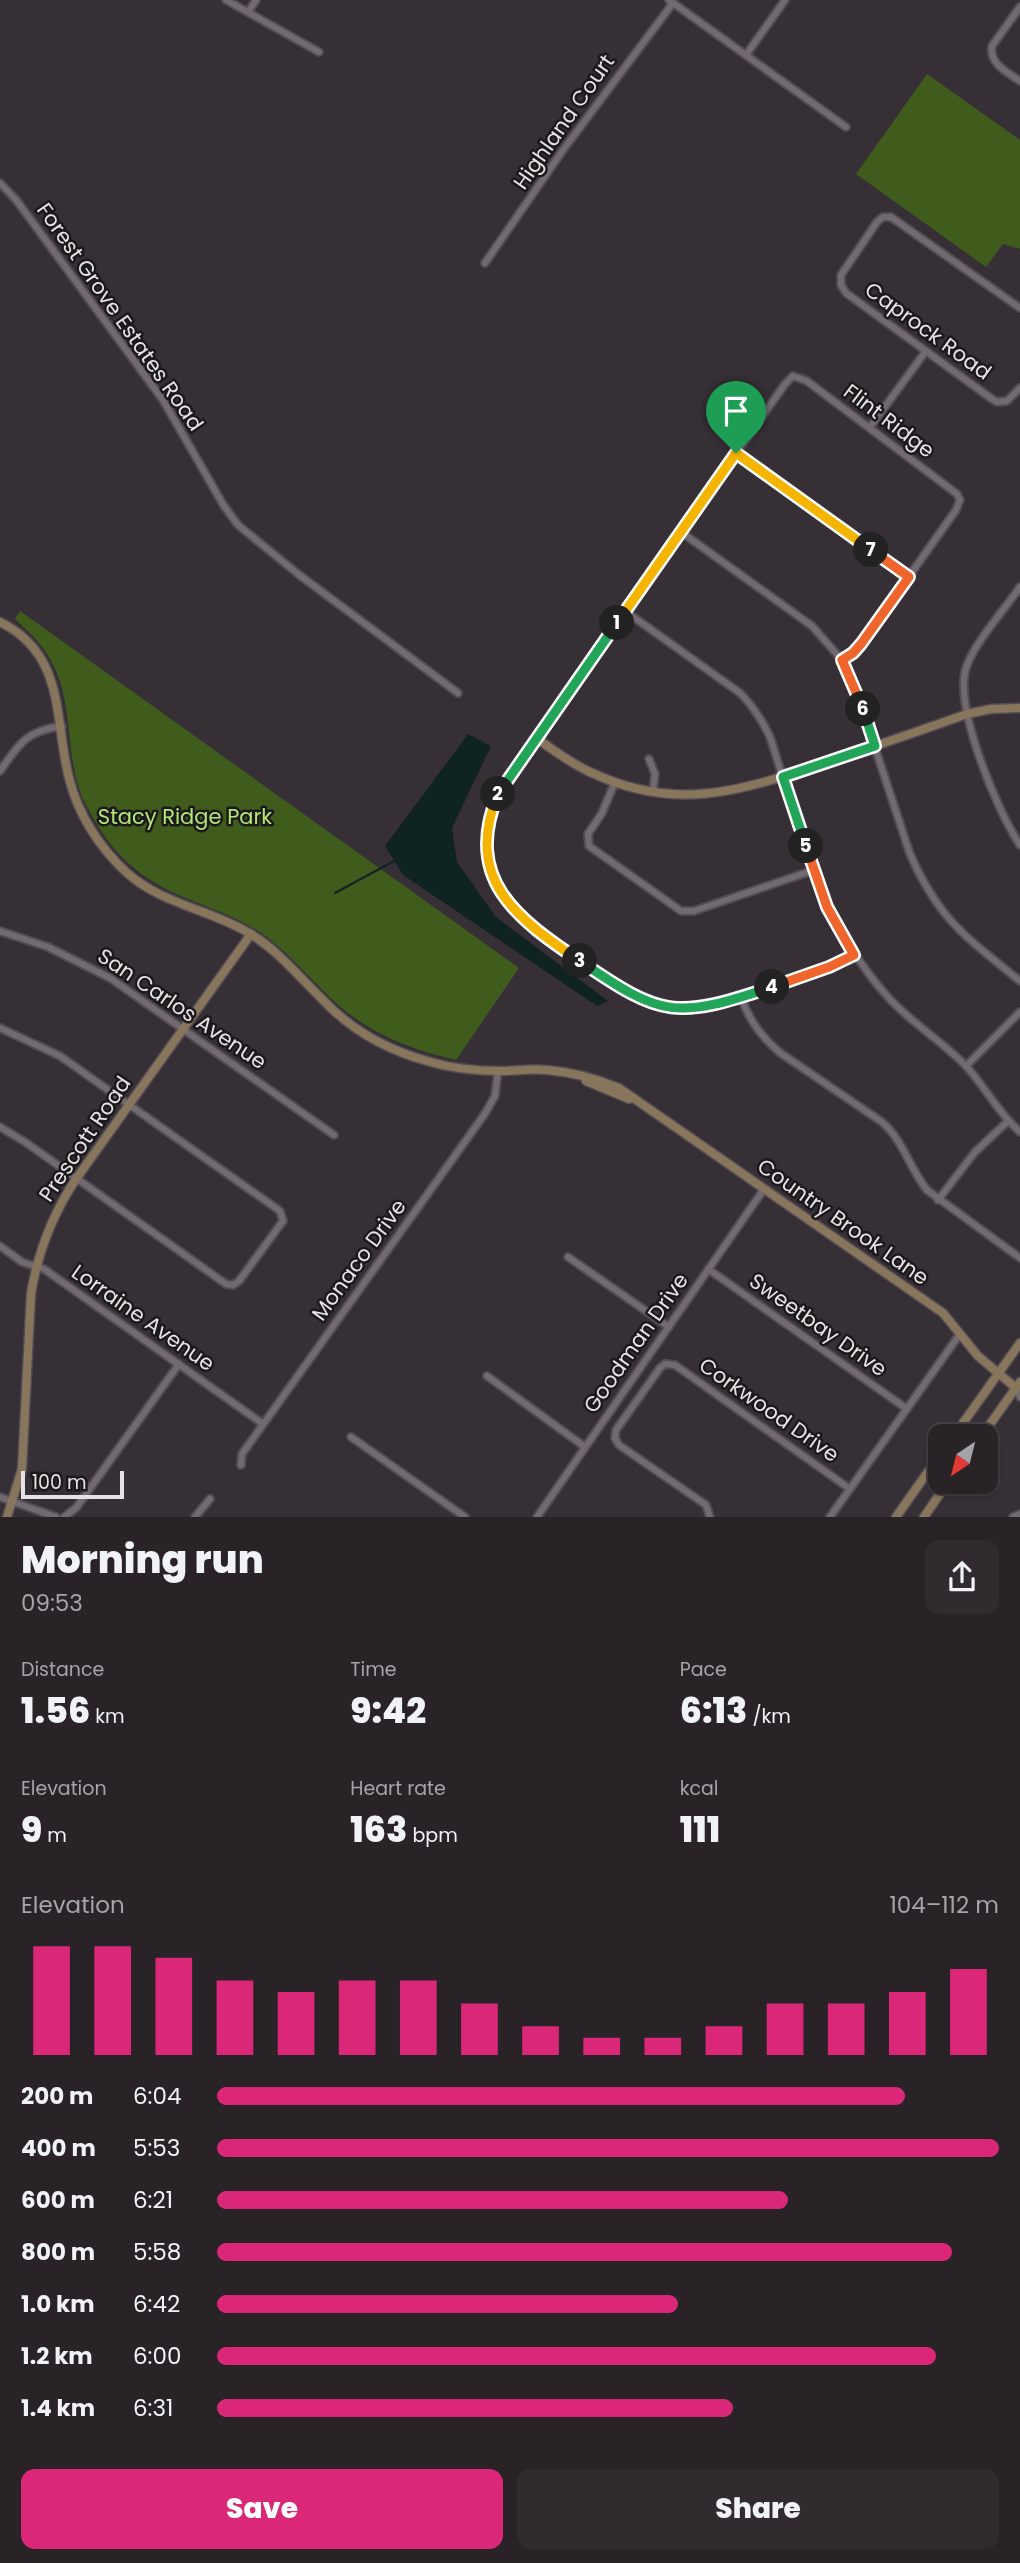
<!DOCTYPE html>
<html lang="en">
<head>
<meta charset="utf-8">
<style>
  :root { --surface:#292328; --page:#312b30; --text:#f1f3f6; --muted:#a5a4a8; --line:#454045; --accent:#db2777 }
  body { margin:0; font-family:Poppins,sans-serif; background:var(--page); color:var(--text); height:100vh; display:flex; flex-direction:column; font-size:26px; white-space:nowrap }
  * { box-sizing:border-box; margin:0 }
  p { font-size:23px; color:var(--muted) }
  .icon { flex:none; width:38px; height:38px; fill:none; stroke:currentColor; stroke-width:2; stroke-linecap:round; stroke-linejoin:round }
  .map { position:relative; height:1517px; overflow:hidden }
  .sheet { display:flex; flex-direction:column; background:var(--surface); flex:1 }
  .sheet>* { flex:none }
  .needle { width:46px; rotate:215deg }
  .buttons { position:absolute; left:928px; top:1424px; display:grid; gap:14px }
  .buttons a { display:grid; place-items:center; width:70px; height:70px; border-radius:14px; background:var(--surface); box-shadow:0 2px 5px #0004,0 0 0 2px var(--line); font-size:35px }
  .scale { position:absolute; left:21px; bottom:18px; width:103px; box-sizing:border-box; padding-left:7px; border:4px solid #e7e2e6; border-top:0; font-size:19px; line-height:24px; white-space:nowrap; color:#e7e2e6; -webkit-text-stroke:5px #1c191c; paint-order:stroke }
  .pin { position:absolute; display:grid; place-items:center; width:60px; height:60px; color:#fff; margin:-72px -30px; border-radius:50% 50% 50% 0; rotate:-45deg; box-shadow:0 0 7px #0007 }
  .pin .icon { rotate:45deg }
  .km { position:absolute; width:35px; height:35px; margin:-18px; border-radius:50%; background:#222; color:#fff; font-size:19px; line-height:35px; text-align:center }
  .round { display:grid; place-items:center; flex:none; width:74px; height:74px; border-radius:14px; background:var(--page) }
  .overview { display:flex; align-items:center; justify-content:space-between; height:119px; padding:0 21px }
  h1 { font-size:38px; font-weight:800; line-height:52px }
  .metrics { display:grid; grid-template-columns:repeat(3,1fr); gap:10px; height:119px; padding:7px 21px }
  .metrics div { display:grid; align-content:center }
  .metrics b { font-size:35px; font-weight:800 }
  .metrics small { font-size:19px; font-weight:400 }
  .metrics p { font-size:19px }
  .chart { height:196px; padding:14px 21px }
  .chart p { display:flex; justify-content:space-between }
  .chart svg { width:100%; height:126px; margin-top:7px; stroke:var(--accent); stroke-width:6 }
  .cta { display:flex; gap:14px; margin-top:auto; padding:14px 21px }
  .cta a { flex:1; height:80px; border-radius:14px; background:var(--accent); color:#fff; font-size:28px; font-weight:800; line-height:80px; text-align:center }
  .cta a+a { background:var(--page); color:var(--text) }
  ul { padding:0 21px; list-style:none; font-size:23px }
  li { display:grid; grid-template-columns:112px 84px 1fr; align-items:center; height:52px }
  li i { height:18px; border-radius:9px; background:var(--accent) }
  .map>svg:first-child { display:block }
  .green { fill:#405c1c }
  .water { fill:#102323 }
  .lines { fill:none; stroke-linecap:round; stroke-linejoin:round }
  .stream { stroke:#102323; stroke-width:2 }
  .street-casing { stroke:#524d52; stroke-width:10 }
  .secondary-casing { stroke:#524d52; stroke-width:11 }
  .street { stroke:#726971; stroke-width:6 }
  .secondary { stroke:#88765c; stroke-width:8 }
  .split-1-casing { stroke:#fff; stroke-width:14 }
  .split-2-casing { stroke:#fff; stroke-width:14 }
  .split-3-casing { stroke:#fff; stroke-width:14 }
  .split-4-casing { stroke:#fff; stroke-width:14 }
  .split-5-casing { stroke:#fff; stroke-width:14 }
  .split-6-casing { stroke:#fff; stroke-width:14 }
  .split-7-casing { stroke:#fff; stroke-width:14 }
  .split-8-casing { stroke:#fff; stroke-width:14 }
  .split-1 { stroke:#f5b400; stroke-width:9 }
  .split-2 { stroke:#22a559; stroke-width:9 }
  .split-3 { stroke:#f5b400; stroke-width:9 }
  .split-4 { stroke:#22a559; stroke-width:9 }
  .split-5 { stroke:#f0652b; stroke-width:9 }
  .split-6 { stroke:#22a559; stroke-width:9 }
  .split-7 { stroke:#f0652b; stroke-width:9 }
  .split-8 { stroke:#f5b400; stroke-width:9 }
  .labels { text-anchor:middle; stroke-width:5; stroke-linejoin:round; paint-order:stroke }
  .street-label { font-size:21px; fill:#e7e2e6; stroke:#1c191c }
  .park-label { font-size:21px; fill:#b0e674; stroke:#1c191c }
</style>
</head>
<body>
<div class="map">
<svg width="1020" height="1517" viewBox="0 0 1020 1517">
  <rect width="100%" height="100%" fill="#372f36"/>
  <g class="green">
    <polygon points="927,74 1020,140 1020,249 1003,244 986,267 856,174"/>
    <path d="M20,611L519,968L456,1060C412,1050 371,1034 337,1004C313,982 293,957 268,938C239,916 204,907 172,892C131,872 108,847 87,807C62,761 77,705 50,659C42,643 27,631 15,619Z"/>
  </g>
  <polygon class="water" points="468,734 491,746 452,828 457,862 496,917 608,1001 597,1006 403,875 385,846"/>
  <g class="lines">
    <polyline class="stream" points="335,893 394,861"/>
    <g class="street-casing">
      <g id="street">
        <polyline points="226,0 319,52"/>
        <polyline points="669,0 846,127"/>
        <path d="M1020,7L992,46C989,64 1007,72 1020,81"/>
        <polyline points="248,12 256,0"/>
        <polyline points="746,55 785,0"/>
        <polyline points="0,183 17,201 163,400 224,506 238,525 298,574 458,693"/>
        <polyline points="485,263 563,150 673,3"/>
        <polyline points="1020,308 891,217 883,217 877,222 841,275 841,285 846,293 992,399 997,402 1007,401 1020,388"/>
        <polyline points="870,427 926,351"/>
        <polyline points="736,453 909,577"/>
        <path d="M681,532L812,626L842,660L859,699L910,854C939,920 966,937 1020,981"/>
        <path d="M1020,587C1005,609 974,643 966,668C954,707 997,811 1020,845"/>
        <path d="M625,611L740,693C753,706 762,720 770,737C800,829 821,923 887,996C909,1021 939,1039 963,1063C984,1084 997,1112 1020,1132"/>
        <path d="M842,660L853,653L861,644L956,510L960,500L957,494L807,381L793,376L785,384L500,788C497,797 491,808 489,818C473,893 534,930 587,966C617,986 645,1008 682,1009C724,1011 815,974 854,955"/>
        <polyline points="649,759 655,774 653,791"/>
        <path d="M0,771C20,743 26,731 62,726"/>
        <polyline points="615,782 602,813 588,834 589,846 681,911 694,911 814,870"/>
        <polyline points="0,931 48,947 110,978 334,1135"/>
        <path d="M741,997C749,1020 761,1036 779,1052L882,1122C903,1140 910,1169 927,1190L1020,1258"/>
        <polyline points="0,1028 60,1056 280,1211 283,1221 239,1281 233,1285 226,1284 25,1142 0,1127"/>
        <polyline points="966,1066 1020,1012"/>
        <polyline points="938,1200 975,1152 1008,1121"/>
        <polyline points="0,1246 22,1262 44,1269 263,1424"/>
        <polyline points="568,1257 669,1327"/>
        <polyline points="708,1269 907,1409"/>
        <polyline points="487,1376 585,1447"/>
        <polyline points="1018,1388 1016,1388 1020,1397"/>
        <polyline points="351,1437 465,1517"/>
        <polyline points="241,1465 242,1454 484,1115 495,1096 498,1071"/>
        <polyline points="0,1497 56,1517"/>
        <polyline points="64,1517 76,1508 179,1364"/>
        <polyline points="195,1517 210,1499"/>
        <polyline points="537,1517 764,1189"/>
        <polyline points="710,1517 706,1505 619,1445 615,1438 616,1430 660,1368 665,1364 675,1365 850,1489"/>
        <polyline points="830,1517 960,1334"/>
        <polyline points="1013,1517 1020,1514"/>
      </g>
    </g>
    <g class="secondary-casing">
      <g id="secondary">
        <path d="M0,622C66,654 54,720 69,778C78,814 99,847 126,872C161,904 209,909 249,933C278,950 299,977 323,1000C351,1030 388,1050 427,1061C450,1068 476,1071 500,1071C516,1071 532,1068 547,1070C571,1072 597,1079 619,1088L943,1313L978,1356L1016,1388"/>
        <path d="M536,738C553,750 570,763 590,772C674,812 738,792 821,764C870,748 919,731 967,714L991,709L1020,708"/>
        <polyline points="586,1081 629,1099"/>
        <polyline points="953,1437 1020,1343"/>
        <polyline points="981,1437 1020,1382"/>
        <path d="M7,1517L22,1469L31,1294C38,1251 52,1215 76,1179L251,934"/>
        <polyline points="896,1517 940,1455"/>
        <polyline points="924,1517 948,1482"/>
      </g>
    </g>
    <use href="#street" class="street"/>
    <use href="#secondary" class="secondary"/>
  </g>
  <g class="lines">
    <g class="split-1-casing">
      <polyline id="split-1" points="617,623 736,453"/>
    </g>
    <g class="split-2-casing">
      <polyline id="split-2" points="498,794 617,623"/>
    </g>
    <g class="split-3-casing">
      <path id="split-3" d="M498,794C463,879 516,918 580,961"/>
    </g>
    <g class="split-4-casing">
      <path id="split-4" d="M580,961C663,1018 676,1019 772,987"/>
    </g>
    <g class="split-5-casing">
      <polyline id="split-5" points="772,987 829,967 854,955 827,907 806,846"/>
    </g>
    <g class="split-6-casing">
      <polyline id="split-6" points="806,846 783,777 875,746 863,709"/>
    </g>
    <g class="split-7-casing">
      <polyline id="split-7" points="863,709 842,660 853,653 861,644 909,577 871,550"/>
    </g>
    <g class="split-8-casing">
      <polyline id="split-8" points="736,453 871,550"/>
    </g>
    <use href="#split-1" class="split-1"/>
    <use href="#split-2" class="split-2"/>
    <use href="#split-3" class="split-3"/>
    <use href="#split-4" class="split-4"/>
    <use href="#split-5" class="split-5"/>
    <use href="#split-6" class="split-6"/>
    <use href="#split-7" class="split-7"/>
    <use href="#split-8" class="split-8"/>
  </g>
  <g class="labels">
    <g class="street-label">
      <text transform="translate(564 122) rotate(-55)" y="7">Highland Court</text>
      <text transform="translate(120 317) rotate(55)" y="7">Forest Grove Estates Road</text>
      <text transform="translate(928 331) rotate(36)" y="7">Caprock Road</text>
      <text transform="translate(889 421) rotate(37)" y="7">Flint Ridge</text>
      <text transform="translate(182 1009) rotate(34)" y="7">San Carlos Avenue</text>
      <text transform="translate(85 1139) rotate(-56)" y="7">Prescott Road</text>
      <text transform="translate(843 1222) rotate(35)" y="7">Country Brook Lane</text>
      <text transform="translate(359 1260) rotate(-54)" y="7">Monaco Drive</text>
      <text transform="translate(143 1318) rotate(35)" y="7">Lorraine Avenue</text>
      <text transform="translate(818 1325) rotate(35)" y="7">Sweetbay Drive</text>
      <text transform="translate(636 1343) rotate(-55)" y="7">Goodman Drive</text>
      <text transform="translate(769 1410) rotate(35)" y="7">Corkwood Drive</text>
    </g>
    <g class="park-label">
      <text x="185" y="824">Stacy Ridge Park</text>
    </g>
  </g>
</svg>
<div class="buttons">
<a><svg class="needle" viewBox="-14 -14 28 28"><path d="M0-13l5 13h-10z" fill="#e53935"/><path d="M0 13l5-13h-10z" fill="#a5a4a8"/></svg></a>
</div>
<div class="scale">100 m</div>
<div class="pin" style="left:736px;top:453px;background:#1e9e55"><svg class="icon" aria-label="arrive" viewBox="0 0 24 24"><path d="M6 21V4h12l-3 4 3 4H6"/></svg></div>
<b class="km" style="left:617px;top:623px">1</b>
<b class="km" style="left:498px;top:794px">2</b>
<b class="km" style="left:580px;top:961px">3</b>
<b class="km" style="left:772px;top:987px">4</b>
<b class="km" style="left:806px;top:846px">5</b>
<b class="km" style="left:863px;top:709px">6</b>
<b class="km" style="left:871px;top:550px">7</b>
</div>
<section class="sheet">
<div class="overview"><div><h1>Morning run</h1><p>09:53</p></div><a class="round"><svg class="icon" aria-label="share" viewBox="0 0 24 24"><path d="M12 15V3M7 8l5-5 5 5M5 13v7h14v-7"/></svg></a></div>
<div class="metrics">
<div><p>Distance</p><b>1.56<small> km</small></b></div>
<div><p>Time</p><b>9:42</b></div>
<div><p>Pace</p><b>6:13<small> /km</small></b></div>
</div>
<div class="metrics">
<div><p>Elevation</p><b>9<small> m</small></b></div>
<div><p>Heart rate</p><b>163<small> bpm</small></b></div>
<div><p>kcal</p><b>111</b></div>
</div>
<div class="chart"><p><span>Elevation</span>104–112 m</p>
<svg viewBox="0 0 160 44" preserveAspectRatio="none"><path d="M5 44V6M15 44V6M25 44V10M35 44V18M45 44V22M55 44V18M65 44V18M75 44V26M85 44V34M95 44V38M105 44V38M115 44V34M125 44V26M135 44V26M145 44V22M155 44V14"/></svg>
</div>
<ul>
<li><b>200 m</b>6:04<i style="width:88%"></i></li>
<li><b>400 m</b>5:53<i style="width:100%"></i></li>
<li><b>600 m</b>6:21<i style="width:73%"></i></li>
<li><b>800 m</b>5:58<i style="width:94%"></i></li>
<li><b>1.0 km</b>6:42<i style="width:59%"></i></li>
<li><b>1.2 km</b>6:00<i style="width:92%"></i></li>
<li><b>1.4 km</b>6:31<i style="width:66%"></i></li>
</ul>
<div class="cta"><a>Save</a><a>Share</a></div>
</section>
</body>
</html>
